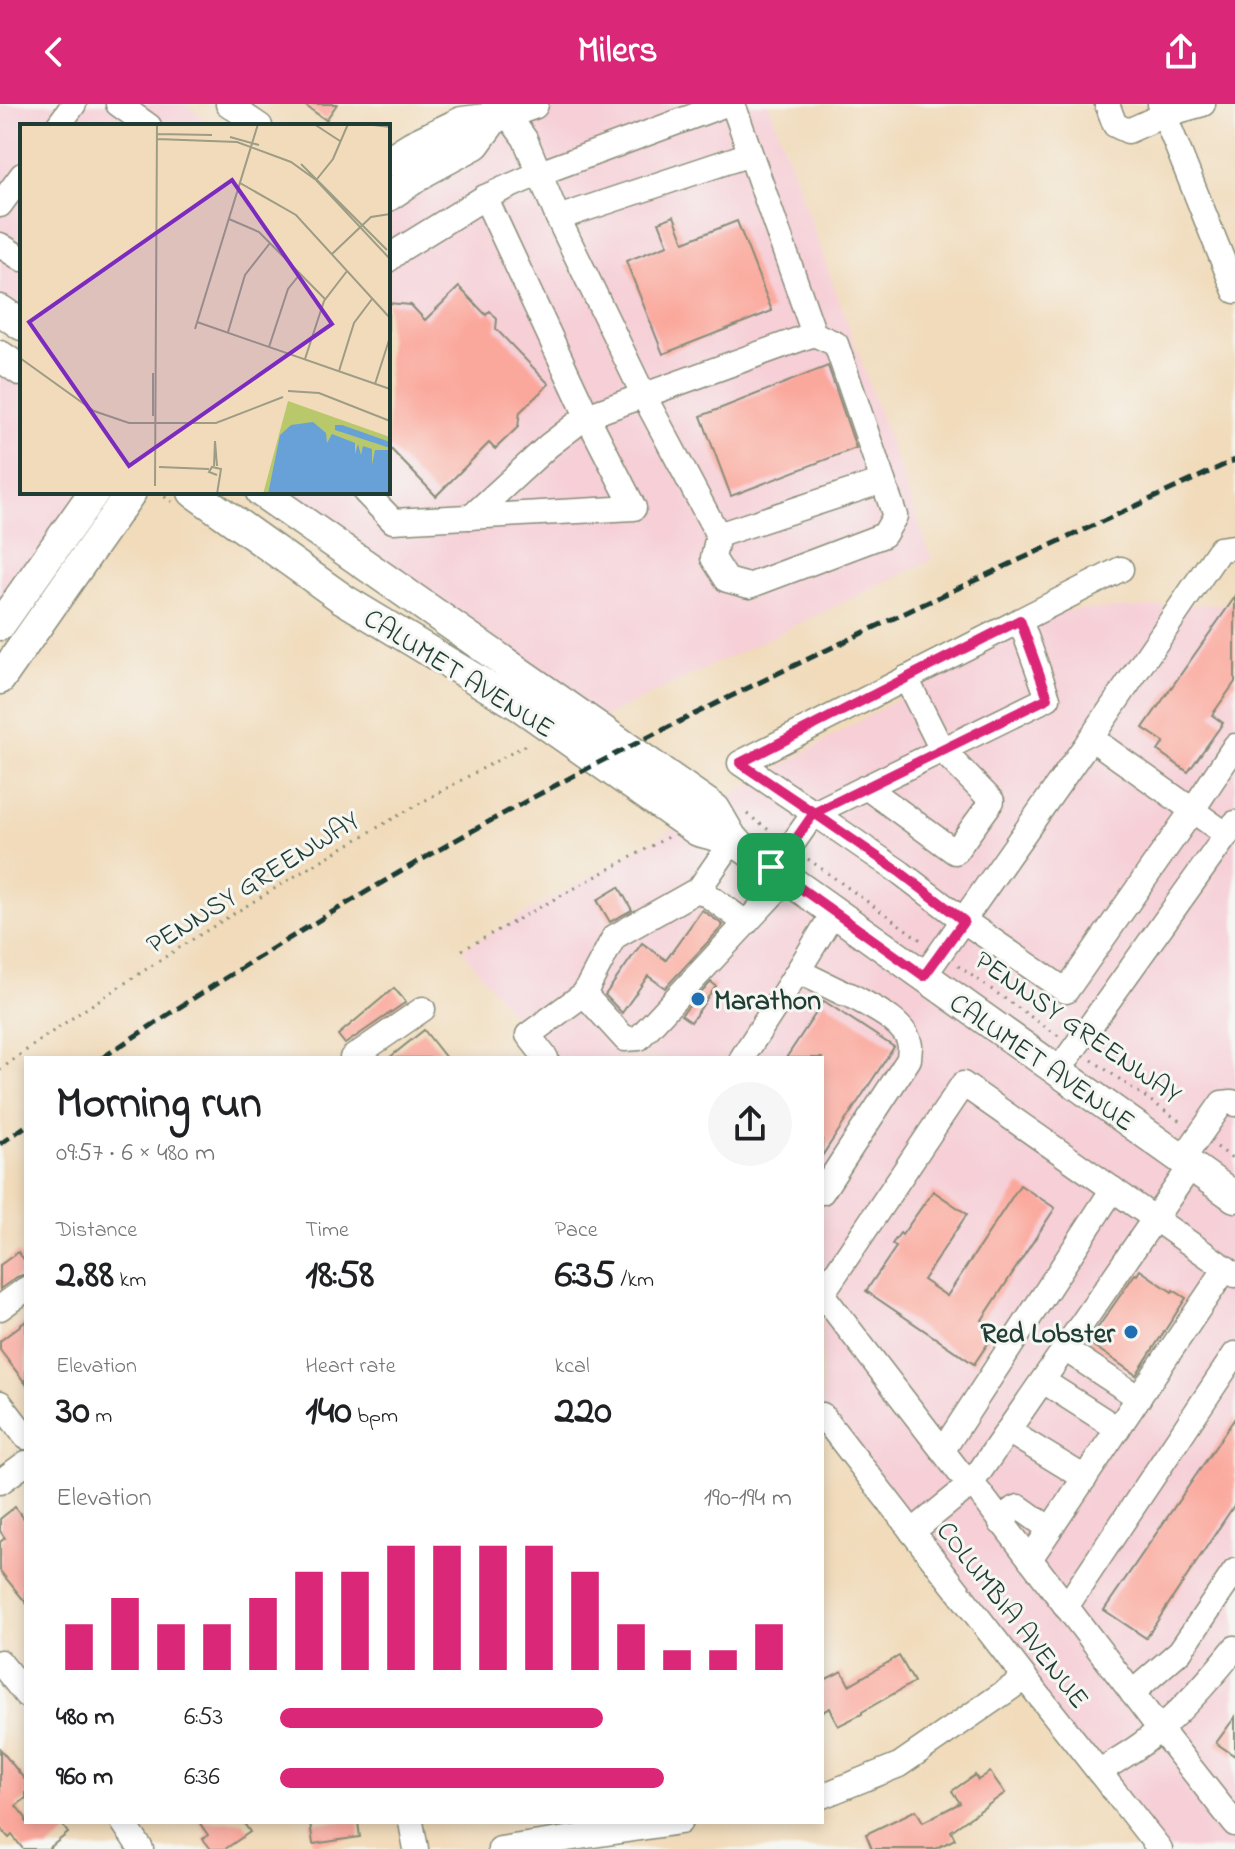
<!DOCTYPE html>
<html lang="en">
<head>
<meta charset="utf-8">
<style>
  :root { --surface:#fff; --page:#f6f6f6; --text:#202124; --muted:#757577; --accent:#db2777 }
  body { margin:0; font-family:"Indie Flower",sans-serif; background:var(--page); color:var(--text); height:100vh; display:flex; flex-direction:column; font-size:30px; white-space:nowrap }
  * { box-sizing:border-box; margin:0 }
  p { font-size:26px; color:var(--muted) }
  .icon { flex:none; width:44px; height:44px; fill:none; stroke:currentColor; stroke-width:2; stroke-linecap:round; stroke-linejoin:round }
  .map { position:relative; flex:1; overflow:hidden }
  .sheet { position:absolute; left:24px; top:952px; width:800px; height:768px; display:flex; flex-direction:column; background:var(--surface); border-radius:0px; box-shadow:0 4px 12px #0003 }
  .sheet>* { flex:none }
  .pin { position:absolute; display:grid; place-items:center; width:68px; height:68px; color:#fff; margin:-34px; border-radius:16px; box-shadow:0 4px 12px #0006 }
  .round { display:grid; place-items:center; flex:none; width:84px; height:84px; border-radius:42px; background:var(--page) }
  .overview { display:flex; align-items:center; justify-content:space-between; height:136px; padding:0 32px }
  h1 { font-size:44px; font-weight:700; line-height:60px }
  .metrics { display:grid; grid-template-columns:repeat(3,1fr); gap:12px; height:136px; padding:8px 32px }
  .metrics div { display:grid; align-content:center }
  .metrics b { font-size:40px; font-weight:700 }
  .metrics small { font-size:22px; font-weight:400 }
  .metrics p { font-size:22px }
  .chart { height:224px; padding:16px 32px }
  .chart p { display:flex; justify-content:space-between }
  .chart svg { width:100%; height:144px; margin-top:8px; stroke:var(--accent); stroke-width:6 }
  ul { padding:0 32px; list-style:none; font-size:26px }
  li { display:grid; grid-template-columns:128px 96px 1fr; align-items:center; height:60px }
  li i { height:20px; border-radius:10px; background:var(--accent) }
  header { display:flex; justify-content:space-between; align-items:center; height:104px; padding:0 32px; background:var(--accent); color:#fff; font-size:36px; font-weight:700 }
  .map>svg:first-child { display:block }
  .built { fill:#f6cfd7 }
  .building { fill:#fba89c }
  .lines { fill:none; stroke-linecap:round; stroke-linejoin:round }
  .minor-casing { stroke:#888c78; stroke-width:27 }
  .major-casing { stroke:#888c78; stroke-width:33 }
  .path { stroke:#888c78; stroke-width:3; stroke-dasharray:2 6; stroke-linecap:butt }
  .minor { stroke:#fff; stroke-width:24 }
  .major { stroke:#fff; stroke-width:30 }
  .rail { stroke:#1f3d34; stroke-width:5; stroke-dasharray:12 6; stroke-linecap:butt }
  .route-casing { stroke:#fff; stroke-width:16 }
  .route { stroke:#db2777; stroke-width:10 }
  .poi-dot { fill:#1f6fb2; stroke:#f6f6f2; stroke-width:3 }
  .labels { text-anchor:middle; stroke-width:6; stroke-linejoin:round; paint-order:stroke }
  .street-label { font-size:28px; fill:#1f3d34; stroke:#f6f6f2 }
  .poi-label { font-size:28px; font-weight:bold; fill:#1f3d34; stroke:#f6f6f2; text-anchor:start }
  .inset-road { fill:none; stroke:#9d9c85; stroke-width:2 }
  .view { fill:#7b2cbf; fill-opacity:0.15; stroke:#7b2cbf; stroke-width:4 }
  .inset-edge { fill:none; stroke:#1f3d34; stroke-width:4 }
</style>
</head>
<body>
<header><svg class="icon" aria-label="back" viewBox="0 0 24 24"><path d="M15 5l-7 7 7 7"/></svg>Milers<svg class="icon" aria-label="share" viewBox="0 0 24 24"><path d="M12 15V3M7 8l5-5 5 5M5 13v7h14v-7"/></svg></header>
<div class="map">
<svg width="1235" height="1745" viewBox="0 0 1235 1745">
  <rect width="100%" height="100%" fill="#f6f6f2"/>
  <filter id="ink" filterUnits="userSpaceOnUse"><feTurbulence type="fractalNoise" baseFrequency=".0125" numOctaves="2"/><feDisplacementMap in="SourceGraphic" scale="16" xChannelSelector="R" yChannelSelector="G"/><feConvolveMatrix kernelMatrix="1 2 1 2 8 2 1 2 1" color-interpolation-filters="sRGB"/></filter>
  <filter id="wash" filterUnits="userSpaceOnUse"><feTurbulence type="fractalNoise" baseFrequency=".006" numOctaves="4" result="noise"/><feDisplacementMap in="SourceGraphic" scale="32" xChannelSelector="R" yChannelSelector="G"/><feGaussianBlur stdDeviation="1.8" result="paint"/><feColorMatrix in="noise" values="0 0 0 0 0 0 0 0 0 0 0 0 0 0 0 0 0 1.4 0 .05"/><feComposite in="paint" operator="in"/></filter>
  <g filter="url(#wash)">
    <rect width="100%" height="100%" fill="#f1dbbb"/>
    <g class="built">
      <polygon points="0,0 184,0 215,22 22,22 22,214 0,198"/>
      <polygon points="550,0 769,0 932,456 598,616 272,388 388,388 388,99 498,19"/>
      <polygon points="0,256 22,271 22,388 89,388 0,515"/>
      <polygon points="1235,499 1235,1745 1161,1745 822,1309 822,954 546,954 462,846 1051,507"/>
    </g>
    <g id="blocks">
      <g class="building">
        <polygon points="303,0 337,0 326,16"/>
        <polygon points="674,112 684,138 737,117 772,207 663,250 626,157 668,141 659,118"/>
        <polygon points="459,183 486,211 490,207 497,215 496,225 549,280 520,308 518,323 495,345 489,339 436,392 388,342 388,199 411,201 425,216"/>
        <polygon points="828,262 856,344 731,392 701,312"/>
        <polygon points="1235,493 1235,578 1212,611 1223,619 1188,668 1158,647 1164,638 1143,624"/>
        <polygon points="619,783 632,806 610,818 597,796"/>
        <polygon points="702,806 723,821 721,824 665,884 648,872 622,909 605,891 642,839 666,856"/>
        <polygon points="711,878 716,882 691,918 681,911"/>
        <polygon points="394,884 406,898 345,940 338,931"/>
        <polygon points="824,897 894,943 822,1052 822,954 786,954"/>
        <polygon points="424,926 446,954 389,954"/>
        <polygon points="1020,1081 1055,1104 982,1216 997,1226 974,1260 866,1187 896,1143 892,1140 900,1129 902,1131 933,1087 967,1110 923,1176 947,1192"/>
        <polygon points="18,1148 26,1158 26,1170 17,1173 0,1185 0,1161"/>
        <polygon points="1140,1166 1172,1188 1173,1186 1186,1194 1136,1271 1088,1238 1135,1170 1137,1171"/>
        <polygon points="26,1217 26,1280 0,1246 0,1237"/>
        <polygon points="1235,1314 1235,1400 1146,1534 1104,1506"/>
        <polygon points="15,1403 26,1417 26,1499 0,1467 0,1438 5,1434 0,1427 0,1415"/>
        <polygon points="899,1552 914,1578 862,1608 862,1610 838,1622 830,1604 822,1608 822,1577 842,1567 849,1581"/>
        <polygon points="1235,1613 1235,1652 1216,1639"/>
        <polygon points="0,1645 26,1677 26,1694 16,1702 26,1714 26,1718 60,1718 68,1729 48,1745 23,1745 12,1731 9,1734 0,1724"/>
        <polygon points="990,1668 1005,1689 951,1727 955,1735 935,1745 872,1745 866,1730 916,1706 923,1718 960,1699 952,1687 975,1671 978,1676"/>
        <polygon points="199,1718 243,1718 250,1728 225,1745 211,1745 203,1735 208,1731"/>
        <polygon points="310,1718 358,1718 360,1733 313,1740"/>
      </g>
    </g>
  </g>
  <g filter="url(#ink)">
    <use href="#blocks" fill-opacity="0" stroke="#888c78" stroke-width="2"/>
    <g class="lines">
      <g class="minor-casing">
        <g id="minor">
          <polyline points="118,0 149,22"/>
          <polyline points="228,0 260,22"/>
          <polyline points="494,0 507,10 525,35 558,114 644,292 718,431 713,454 727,476 749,482 884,431 895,412 836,240 814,230 733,0"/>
          <polyline points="1107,0 1115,21 1128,27 1164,11 1203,0"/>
          <polyline points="1160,0 1235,187"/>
          <polyline points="58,22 74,0"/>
          <polyline points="0,101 22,71"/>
          <polyline points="558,114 750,50"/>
          <polyline points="0,141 22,155"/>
          <polyline points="388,156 401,145 485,93"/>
          <polyline points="365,388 393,417 634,404 587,312 485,93 540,69 726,0"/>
          <polyline points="471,413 548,342 587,312 814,230"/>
          <polyline points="718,431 883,377"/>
          <polyline points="1020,516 1048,594 814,709 740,659 1121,465"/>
          <polyline points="866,683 955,748 992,697 942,646 906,574"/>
          <polyline points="1227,731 1091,634 1220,445 1235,443"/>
          <polyline points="733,736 699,785 746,819"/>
          <polyline points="771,763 791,742 814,709 901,769 964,817 1066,887 1192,707 1235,642"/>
          <polyline points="798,867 834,808"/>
          <polyline points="924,872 1091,634"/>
          <polyline points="584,890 625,935 639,934 787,775"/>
          <polyline points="352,954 423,905"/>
          <polyline points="546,954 528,931 584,890 614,833 699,785"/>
          <path d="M742,954L798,867L843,889L850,891C869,902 907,918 910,942C910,946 909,951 909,955L822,1088"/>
          <polyline points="1058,967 1235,719"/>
          <polyline points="1182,1056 1222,999 1232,998 1235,1000"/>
          <polyline points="822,1190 959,1368 979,1388 1159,1624 1235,1720"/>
          <polyline points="822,1190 963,980 1235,1171"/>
          <polyline points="0,1204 26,1185"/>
          <polyline points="1065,1245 1139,1294"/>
          <polyline points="1043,1277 1118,1325"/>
          <polyline points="0,1299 26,1333"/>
          <polyline points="822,1311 1025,1574 1160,1745"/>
          <polyline points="1008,1327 1085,1374"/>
          <polyline points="943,1346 1113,1085"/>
          <polyline points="0,1378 26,1359"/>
          <polyline points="1001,1419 1012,1406 1019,1403 1050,1425"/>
          <polyline points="912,1428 971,1380 1191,1062"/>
          <polyline points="1030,1455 1226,1164"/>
          <polyline points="1066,1503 1235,1250"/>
          <polyline points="0,1558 26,1591"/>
          <polyline points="1132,1589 1180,1547 1235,1467"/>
          <path d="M1099,1668C1115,1657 1132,1648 1147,1636C1180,1609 1208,1578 1235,1544"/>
          <polyline points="822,1692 899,1661 1025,1574"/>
          <polyline points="123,1718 141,1745"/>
          <polyline points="411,1718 416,1745"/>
          <polyline points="500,1745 680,1718"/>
        </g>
      </g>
      <g class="major-casing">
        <g id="major">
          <polyline points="388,57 412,42 462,18 494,14 533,0"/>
          <polyline points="388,92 425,67 475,40 494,14"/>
          <polyline points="0,206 22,221"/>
          <polyline points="0,252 22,267"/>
          <polyline points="193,388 343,495 523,604 698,727 733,736 1235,1093"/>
          <polyline points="261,388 715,705 733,736"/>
          <polyline points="0,521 94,388"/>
          <polyline points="0,575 131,388"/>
        </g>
      </g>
      <g class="path">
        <polyline points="158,388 172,398"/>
        <polyline points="747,710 773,729"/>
        <polyline points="808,755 922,837"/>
        <polyline points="462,846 668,733"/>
        <polyline points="958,862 1060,933"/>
        <polyline points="1092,956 1184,1020"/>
        <path d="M0,966C58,921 121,882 182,842C296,770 411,702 530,639"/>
        <polyline points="1217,1043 1235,1056"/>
      </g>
      <use href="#minor" class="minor"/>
      <use href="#major" class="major"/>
      <g class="rail">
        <path d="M102,954C272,841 447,736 629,643C828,542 1033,450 1235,356"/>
        <polyline points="0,1040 26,1022"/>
      </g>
    </g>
  </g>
  <g class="lines" filter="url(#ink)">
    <g class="route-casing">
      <polyline id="route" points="771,763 924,872 964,817 901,769 814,709 1048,594 1020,516 740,659 814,709 791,742 771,763"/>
    </g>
    <use href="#route" class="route"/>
  </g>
  <g class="poi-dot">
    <circle cx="698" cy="895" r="8"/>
    <circle cx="1131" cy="1228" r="8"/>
  </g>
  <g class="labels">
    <g class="street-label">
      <text transform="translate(460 568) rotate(32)" y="10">CALUMET AVENUE</text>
      <text transform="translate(252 777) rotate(-32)" y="10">PENNSY GREENWAY</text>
      <text transform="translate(1079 922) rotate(35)" y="10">PENNSY GREENWAY</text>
      <text transform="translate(1043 957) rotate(35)" y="10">CALUMET AVENUE</text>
      <text transform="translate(1014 1510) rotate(52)" y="10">COLUMBIA AVENUE</text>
    </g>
    <g class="poi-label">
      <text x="714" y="905">Marathon</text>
      <text x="1115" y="1238" text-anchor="end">Red Lobster</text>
    </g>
  </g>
  <g transform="translate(20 20)">
    <rect width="370" height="370" fill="#f1dbbb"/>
    <path d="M268,277L370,313V370H243Z" fill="#b8c86b"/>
    <path d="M293,298L306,309L307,319L312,310L335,319V330L338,320L341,331L343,322L352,325V341L355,326H370V370H248L260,311L271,301ZM322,301L370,318V324L315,306V301Z" fill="#68a1d7"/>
    <path class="inset-road" d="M294,0L320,17M345,0L370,3M137,10L192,11M210,13L239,21M137,15L217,18L271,38L296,56L370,135M281,40L367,126M297,55L313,35L328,0M220,59L276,91L370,194M209,95L239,108L305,175M312,130L351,93L370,90M177,198L370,265M175,205L238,0M208,208L225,151L250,119M249,223L268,165L280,150M0,234L74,287L109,299H196L263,273M285,235L304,177L327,147M319,247L334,199L352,175M133,249V292M355,260L370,213M268,267L299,269L370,297M194,342L195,317L197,342M139,343L189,345M135,362L137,0M197,370L201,345L192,343L189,348L197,351"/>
    <path class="view" d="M212,56L312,200L109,342L9,198Z"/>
    <rect width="370" height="370" class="inset-edge"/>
  </g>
</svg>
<div class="pin" style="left:771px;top:763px;background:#1e9e55"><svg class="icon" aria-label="arrive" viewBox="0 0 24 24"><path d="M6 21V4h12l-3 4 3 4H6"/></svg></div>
<section class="sheet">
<div class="overview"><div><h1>Morning run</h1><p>09:57 · 6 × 480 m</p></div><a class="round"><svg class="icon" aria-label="share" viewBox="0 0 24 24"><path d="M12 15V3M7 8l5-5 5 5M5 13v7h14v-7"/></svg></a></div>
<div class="metrics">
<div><p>Distance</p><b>2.88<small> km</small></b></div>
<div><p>Time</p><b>18:58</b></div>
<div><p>Pace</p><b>6:35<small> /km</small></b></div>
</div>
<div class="metrics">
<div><p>Elevation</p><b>30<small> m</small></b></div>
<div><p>Heart rate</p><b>140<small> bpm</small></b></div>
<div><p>kcal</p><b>220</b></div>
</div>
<div class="chart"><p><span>Elevation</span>190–194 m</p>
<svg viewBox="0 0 160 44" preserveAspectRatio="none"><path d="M5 44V30M15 44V22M25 44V30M35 44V30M45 44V22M55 44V14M65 44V14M75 44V6M85 44V6M95 44V6M105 44V6M115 44V14M125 44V30M135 44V38M145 44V38M155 44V30"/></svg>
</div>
<ul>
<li><b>480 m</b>6:53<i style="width:63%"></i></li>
<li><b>960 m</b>6:36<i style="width:75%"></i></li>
</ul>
</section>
</div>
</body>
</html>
